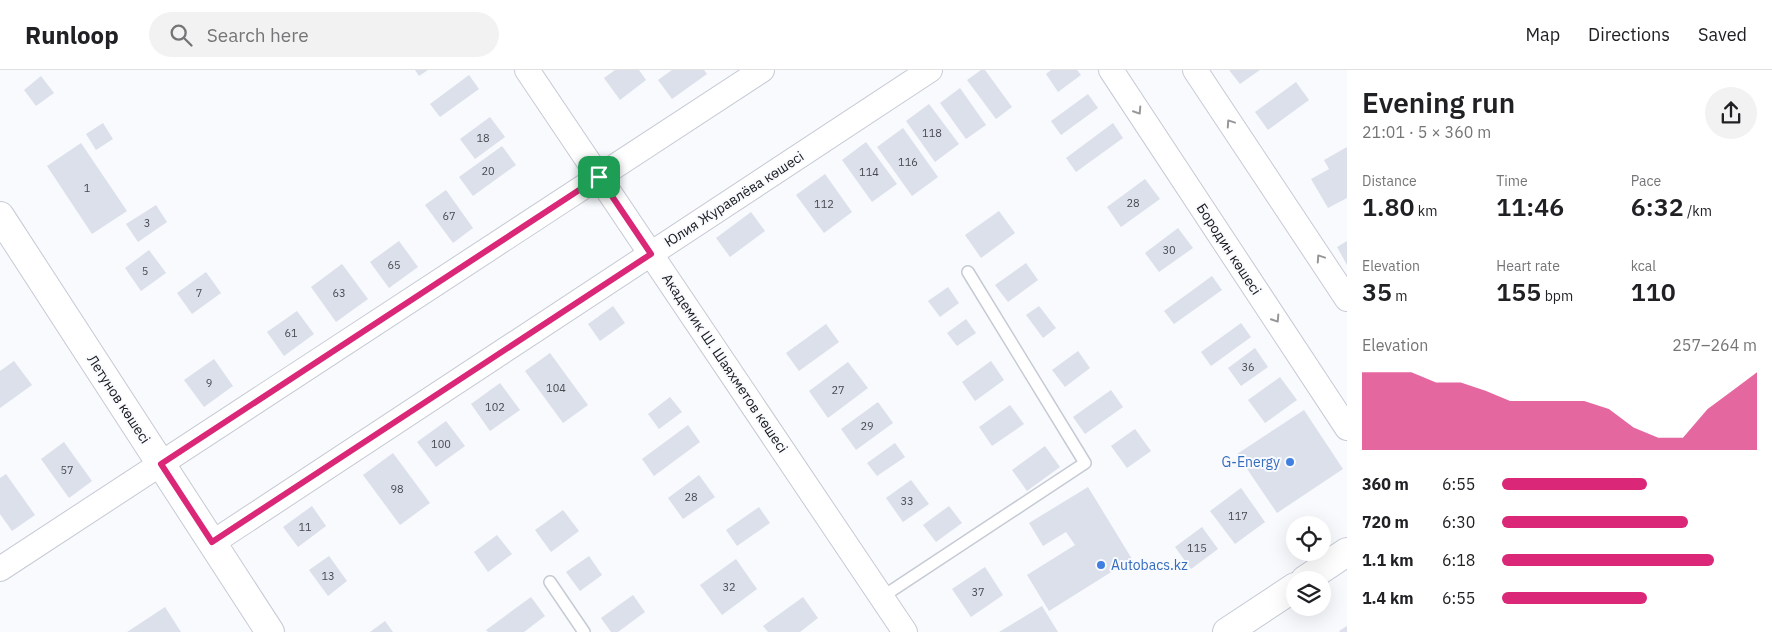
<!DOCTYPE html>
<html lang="en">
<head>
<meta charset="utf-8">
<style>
  :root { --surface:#fff; --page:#f2f2f2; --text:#202124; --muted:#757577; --line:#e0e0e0; --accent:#db2777 }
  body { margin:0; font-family:"IBM Plex Sans",sans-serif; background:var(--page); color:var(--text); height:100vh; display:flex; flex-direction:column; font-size:19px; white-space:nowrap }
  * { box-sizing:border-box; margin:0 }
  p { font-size:16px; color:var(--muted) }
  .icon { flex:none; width:28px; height:28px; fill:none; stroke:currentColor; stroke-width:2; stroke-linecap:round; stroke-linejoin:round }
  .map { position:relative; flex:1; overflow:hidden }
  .panel { display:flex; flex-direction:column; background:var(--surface); width:425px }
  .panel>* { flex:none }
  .fabs { position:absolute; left:1286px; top:446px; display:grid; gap:10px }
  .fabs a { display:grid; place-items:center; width:45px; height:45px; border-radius:50%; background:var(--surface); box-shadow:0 5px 20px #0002; font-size:25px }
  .pin { position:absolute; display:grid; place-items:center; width:42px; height:42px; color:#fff; margin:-21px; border-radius:10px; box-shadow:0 2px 8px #0006 }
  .round { display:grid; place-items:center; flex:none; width:52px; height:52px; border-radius:26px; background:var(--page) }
  .headline { display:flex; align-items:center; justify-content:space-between; height:85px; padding:0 15px }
  h1 { font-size:28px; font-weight:600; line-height:38px }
  .stats { display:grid; grid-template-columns:repeat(3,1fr); gap:8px; height:85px; padding:5px 15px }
  .stats div { display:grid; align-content:center }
  .stats b { font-size:25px; font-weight:600 }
  .stats small { font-size:14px; font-weight:400 }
  .stats p { font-size:14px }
  .chart { height:140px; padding:10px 15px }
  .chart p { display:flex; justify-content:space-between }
  .chart svg { width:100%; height:90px; margin-top:5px; fill:var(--accent); opacity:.7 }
  ul { padding:0 15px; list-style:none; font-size:16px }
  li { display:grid; grid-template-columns:80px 60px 1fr; align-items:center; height:38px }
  li i { height:12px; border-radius:6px; background:var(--accent) }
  header { display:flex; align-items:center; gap:30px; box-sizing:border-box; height:70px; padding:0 25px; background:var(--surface); border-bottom:1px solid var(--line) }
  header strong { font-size:24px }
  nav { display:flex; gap:28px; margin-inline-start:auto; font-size:18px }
  .search { width:350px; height:45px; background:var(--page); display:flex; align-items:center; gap:12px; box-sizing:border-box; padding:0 18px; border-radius:28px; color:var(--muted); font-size:19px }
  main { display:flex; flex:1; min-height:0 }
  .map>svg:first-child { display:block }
  .building { fill:#dbe0eb }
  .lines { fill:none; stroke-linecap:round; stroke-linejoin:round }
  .service-casing { stroke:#c6cad5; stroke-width:14 }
  .minor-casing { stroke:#c6cad5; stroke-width:26 }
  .tertiary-casing { stroke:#c6cad5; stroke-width:30 }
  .service { stroke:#fff; stroke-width:11 }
  .minor { stroke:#fff; stroke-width:24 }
  .tertiary { stroke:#fff; stroke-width:28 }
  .oneway { stroke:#979799 }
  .route-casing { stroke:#fff; stroke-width:10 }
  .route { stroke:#db2777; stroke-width:6 }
  .shop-dot { fill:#3f7fe0; stroke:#f8fafe; stroke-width:2 }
  .labels { text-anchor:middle; stroke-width:4; stroke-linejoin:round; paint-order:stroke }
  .number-label { font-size:11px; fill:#484a50 }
  .street-label { font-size:14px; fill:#17181c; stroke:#f8fafe }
  .shop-label { font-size:14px; fill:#366cbe; stroke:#f8fafe; text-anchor:end }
</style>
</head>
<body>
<header>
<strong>Runloop</strong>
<div class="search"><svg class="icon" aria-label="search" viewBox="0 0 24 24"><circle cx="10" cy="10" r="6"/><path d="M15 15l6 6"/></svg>Search here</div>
<nav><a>Map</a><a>Directions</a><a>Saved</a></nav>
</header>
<main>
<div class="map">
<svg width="1347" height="562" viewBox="0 0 1347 562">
  <rect width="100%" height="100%" fill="#f8fafe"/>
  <g class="building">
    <polygon points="415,0 428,0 419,6"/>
    <polygon points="615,0 639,0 646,10 620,30 604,8"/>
    <polygon points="672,0 704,0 707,4 672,29 658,10"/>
    <polygon points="981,0 985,0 1012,37 996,49 967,10"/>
    <polygon points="1051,0 1077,0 1081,5 1058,22 1046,4"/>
    <polygon points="1229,0 1260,0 1240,14"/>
    <polygon points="469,5 479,19 440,47 430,34"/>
    <polygon points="41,6 54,23 36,36 24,20"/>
    <polygon points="1296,12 1309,30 1268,60 1255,42"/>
    <polygon points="960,18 986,55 966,69 940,33"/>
    <polygon points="1088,24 1098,38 1061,65 1051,51"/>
    <polygon points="929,34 959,74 935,92 906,51"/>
    <polygon points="490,47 505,67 475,89 460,69"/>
    <polygon points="103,53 113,69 96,80 86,64"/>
    <polygon points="1113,53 1123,68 1076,102 1066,88"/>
    <polygon points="903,58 938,107 912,126 877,77"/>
    <polygon points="866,72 897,114 872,132 842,90"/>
    <polygon points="81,73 127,141 92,164 47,96"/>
    <polygon points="502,76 516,95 473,126 459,107"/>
    <polygon points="1347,77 1347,128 1328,138 1311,109 1329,99 1324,90"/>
    <polygon points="825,104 852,142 824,163 796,125"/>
    <polygon points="1145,109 1160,129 1121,157 1107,137"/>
    <polygon points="446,120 473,158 453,173 425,135"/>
    <polygon points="156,135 167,152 138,172 126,154"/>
    <polygon points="999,141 1015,163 981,188 965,165"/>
    <polygon points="751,142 765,161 730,187 716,168"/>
    <polygon points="1178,158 1193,178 1159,202 1145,183"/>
    <polygon points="399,171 418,197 389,218 370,192"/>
    <polygon points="1347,171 1347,195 1337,177"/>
    <polygon points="149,180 166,203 141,221 125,198"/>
    <polygon points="1026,193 1038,210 1008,232 995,215"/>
    <polygon points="342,194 368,229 336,252 311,217"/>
    <polygon points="206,202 221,223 192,244 177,223"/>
    <polygon points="1212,206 1222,220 1174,254 1164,241"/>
    <polygon points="948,217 959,233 940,247 928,231"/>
    <polygon points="613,236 625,253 600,271 588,254"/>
    <polygon points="1039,236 1056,258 1043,268 1026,245"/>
    <polygon points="297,241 314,264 284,286 267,262"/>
    <polygon points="966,249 976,263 957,276 947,263"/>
    <polygon points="1241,253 1251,267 1211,296 1201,282"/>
    <polygon points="826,254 839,272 799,301 786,283"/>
    <polygon points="1255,278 1268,297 1241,316 1228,298"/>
    <polygon points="1078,281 1090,298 1065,317 1052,300"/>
    <polygon points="550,283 588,335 563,353 525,301"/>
    <polygon points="214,289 233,316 204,337 184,310"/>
    <polygon points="14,291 32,315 0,338 0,301"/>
    <polygon points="991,291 1004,310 975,331 962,312"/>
    <polygon points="848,292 868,318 828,348 809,321"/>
    <polygon points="1280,307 1297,330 1265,353 1248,330"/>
    <polygon points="500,313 520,340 490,361 471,334"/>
    <polygon points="1111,320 1123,337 1085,364 1073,347"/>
    <polygon points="670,327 682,342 659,359 648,344"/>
    <polygon points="878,332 893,353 856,380 841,359"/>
    <polygon points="1010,335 1024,354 992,376 979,357"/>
    <polygon points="1304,340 1343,399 1277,443 1237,384"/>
    <polygon points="446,351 465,376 436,397 417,372"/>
    <polygon points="688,355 700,372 654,406 642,389"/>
    <polygon points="1135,359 1151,381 1127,398 1111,376"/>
    <polygon points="64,372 92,411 69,428 41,389"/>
    <polygon points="895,373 905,387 877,406 867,393"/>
    <polygon points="1045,376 1060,397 1027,421 1012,400"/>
    <polygon points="393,383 430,433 400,455 363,405"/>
    <polygon points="6,404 35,445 12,461 0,444 0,408"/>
    <polygon points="699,405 715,427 683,449 668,428"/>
    <polygon points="911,410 929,434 903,452 886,428"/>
    <polygon points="1088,417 1132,489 1049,541 1027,505 1075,475 1066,462 1043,476 1029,453"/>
    <polygon points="1241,418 1265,452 1235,474 1210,441"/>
    <polygon points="312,436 326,456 298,477 283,457"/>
    <polygon points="949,436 962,453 936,472 923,455"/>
    <polygon points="759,437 770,453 737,476 726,460"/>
    <polygon points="563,440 579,461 551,482 535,460"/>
    <polygon points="1202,457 1218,479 1191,499 1175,477"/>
    <polygon points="497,465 512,484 488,502 474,482"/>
    <polygon points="329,486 347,511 328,526 309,500"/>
    <polygon points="589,486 602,505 580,521 566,502"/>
    <polygon points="736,489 757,519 722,545 700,515"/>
    <polygon points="985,497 1003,525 971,547 952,519"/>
    <polygon points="633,525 645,542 618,562 611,562 601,548"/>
    <polygon points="531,527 545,546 524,562 488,562 486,560"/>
    <polygon points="803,527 818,548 800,562 768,562 763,556"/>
    <polygon points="1042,536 1058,562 999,562"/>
    <polygon points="165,537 181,562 127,562"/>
    <polygon points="385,551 393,562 370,562"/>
    <polygon points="1347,556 1347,562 1340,562 1339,561"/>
  </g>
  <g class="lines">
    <g class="service-casing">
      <g id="service">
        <polyline points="550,512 584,562"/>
        <polyline points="882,527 1085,393 968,202"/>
      </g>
    </g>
    <g class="minor-casing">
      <g id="minor">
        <polyline points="527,0 905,562"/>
        <polyline points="1111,0 1347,358"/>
        <polyline points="1195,0 1347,229"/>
        <polyline points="212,473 930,0"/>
        <polyline points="0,499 762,0"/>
      </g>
    </g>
    <g class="tertiary-casing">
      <g id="tertiary">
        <polyline points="0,146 270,562"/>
        <polyline points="1305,510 1347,482"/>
        <polyline points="1227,562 1295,517"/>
      </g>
    </g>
    <use href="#service" class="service"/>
    <use href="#minor" class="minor"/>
    <use href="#tertiary" class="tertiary"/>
  </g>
  <defs><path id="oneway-chevron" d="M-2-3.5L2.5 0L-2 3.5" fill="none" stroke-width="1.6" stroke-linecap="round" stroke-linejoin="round" transform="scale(1.25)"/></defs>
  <g class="oneway">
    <use href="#oneway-chevron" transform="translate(1138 41) rotate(57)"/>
    <use href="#oneway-chevron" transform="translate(1230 53) rotate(-124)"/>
    <use href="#oneway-chevron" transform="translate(1320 188) rotate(-124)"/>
    <use href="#oneway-chevron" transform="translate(1276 249) rotate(57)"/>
  </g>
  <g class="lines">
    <g class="route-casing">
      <polygon id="route" points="599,107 651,184 212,472 161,394"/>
    </g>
    <use href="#route" class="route"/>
  </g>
  <g class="shop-dot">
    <circle cx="1290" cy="392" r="5"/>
    <circle cx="1101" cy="495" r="5"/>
  </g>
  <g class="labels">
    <g class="number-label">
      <text x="932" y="67">118</text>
      <text x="483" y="72">18</text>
      <text x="908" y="96">116</text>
      <text x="488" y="105">20</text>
      <text x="869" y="106">114</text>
      <text x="87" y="122">1</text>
      <text x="1133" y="137">28</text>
      <text x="824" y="138">112</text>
      <text x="449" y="150">67</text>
      <text x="147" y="157">3</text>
      <text x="1169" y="184">30</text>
      <text x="394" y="199">65</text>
      <text x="145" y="205">5</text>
      <text x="199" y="227">7</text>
      <text x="339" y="227">63</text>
      <text x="291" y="267">61</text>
      <text x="1248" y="301">36</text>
      <text x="209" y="317">9</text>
      <text x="556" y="322">104</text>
      <text x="838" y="324">27</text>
      <text x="495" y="341">102</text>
      <text x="867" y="360">29</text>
      <text x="441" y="378">100</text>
      <text x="67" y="404">57</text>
      <text x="397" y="423">98</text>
      <text x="691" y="431">28</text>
      <text x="907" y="435">33</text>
      <text x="1238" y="450">117</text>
      <text x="305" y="461">11</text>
      <text x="1197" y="482">115</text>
      <text x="328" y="510">13</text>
      <text x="729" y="521">32</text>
      <text x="978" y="526">37</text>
    </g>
    <g class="street-label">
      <text transform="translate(734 129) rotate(-33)" y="5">Юлия Журавлёва көшесі</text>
      <text transform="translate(1229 179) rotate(57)" y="5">Бородин көшесі</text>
      <text transform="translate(725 293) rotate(56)" y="5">Академик Ш. Шаяхметов көшесі</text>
      <text transform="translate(119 329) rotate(57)" y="5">Летунов көшесі</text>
    </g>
    <g class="shop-label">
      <text x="1280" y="397">G-Energy</text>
      <text x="1111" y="500" text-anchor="start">Autobacs.kz</text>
    </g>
  </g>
</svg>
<div class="fabs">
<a><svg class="icon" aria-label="locate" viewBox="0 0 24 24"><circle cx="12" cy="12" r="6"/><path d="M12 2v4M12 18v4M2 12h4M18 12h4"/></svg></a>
<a><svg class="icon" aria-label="layers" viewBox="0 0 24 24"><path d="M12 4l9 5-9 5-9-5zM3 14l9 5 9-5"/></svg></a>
</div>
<div class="pin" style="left:599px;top:107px;background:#1e9e55"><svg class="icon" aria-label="arrive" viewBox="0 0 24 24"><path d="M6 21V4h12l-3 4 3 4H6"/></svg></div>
</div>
<section class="panel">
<div class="headline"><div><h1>Evening run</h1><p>21:01 · 5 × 360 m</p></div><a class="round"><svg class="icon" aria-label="share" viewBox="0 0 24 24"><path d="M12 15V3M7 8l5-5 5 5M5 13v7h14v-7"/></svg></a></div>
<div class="stats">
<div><p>Distance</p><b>1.80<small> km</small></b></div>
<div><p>Time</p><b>11:46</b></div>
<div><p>Pace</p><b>6:32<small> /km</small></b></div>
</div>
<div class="stats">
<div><p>Elevation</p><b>35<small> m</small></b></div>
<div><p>Heart rate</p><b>155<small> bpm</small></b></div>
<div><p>kcal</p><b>110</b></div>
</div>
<div class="chart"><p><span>Elevation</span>257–264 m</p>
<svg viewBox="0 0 160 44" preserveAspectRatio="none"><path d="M0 44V6L10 6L20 6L30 11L40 11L50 15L60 20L70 20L80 20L90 20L100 24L110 33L120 38L130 38L140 24L150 15L160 6V44z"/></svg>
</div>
<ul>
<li><b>360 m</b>6:55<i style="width:57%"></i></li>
<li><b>720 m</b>6:30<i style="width:73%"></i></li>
<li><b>1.1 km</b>6:18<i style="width:83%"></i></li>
<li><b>1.4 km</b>6:55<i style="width:57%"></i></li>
</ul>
</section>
</main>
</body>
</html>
